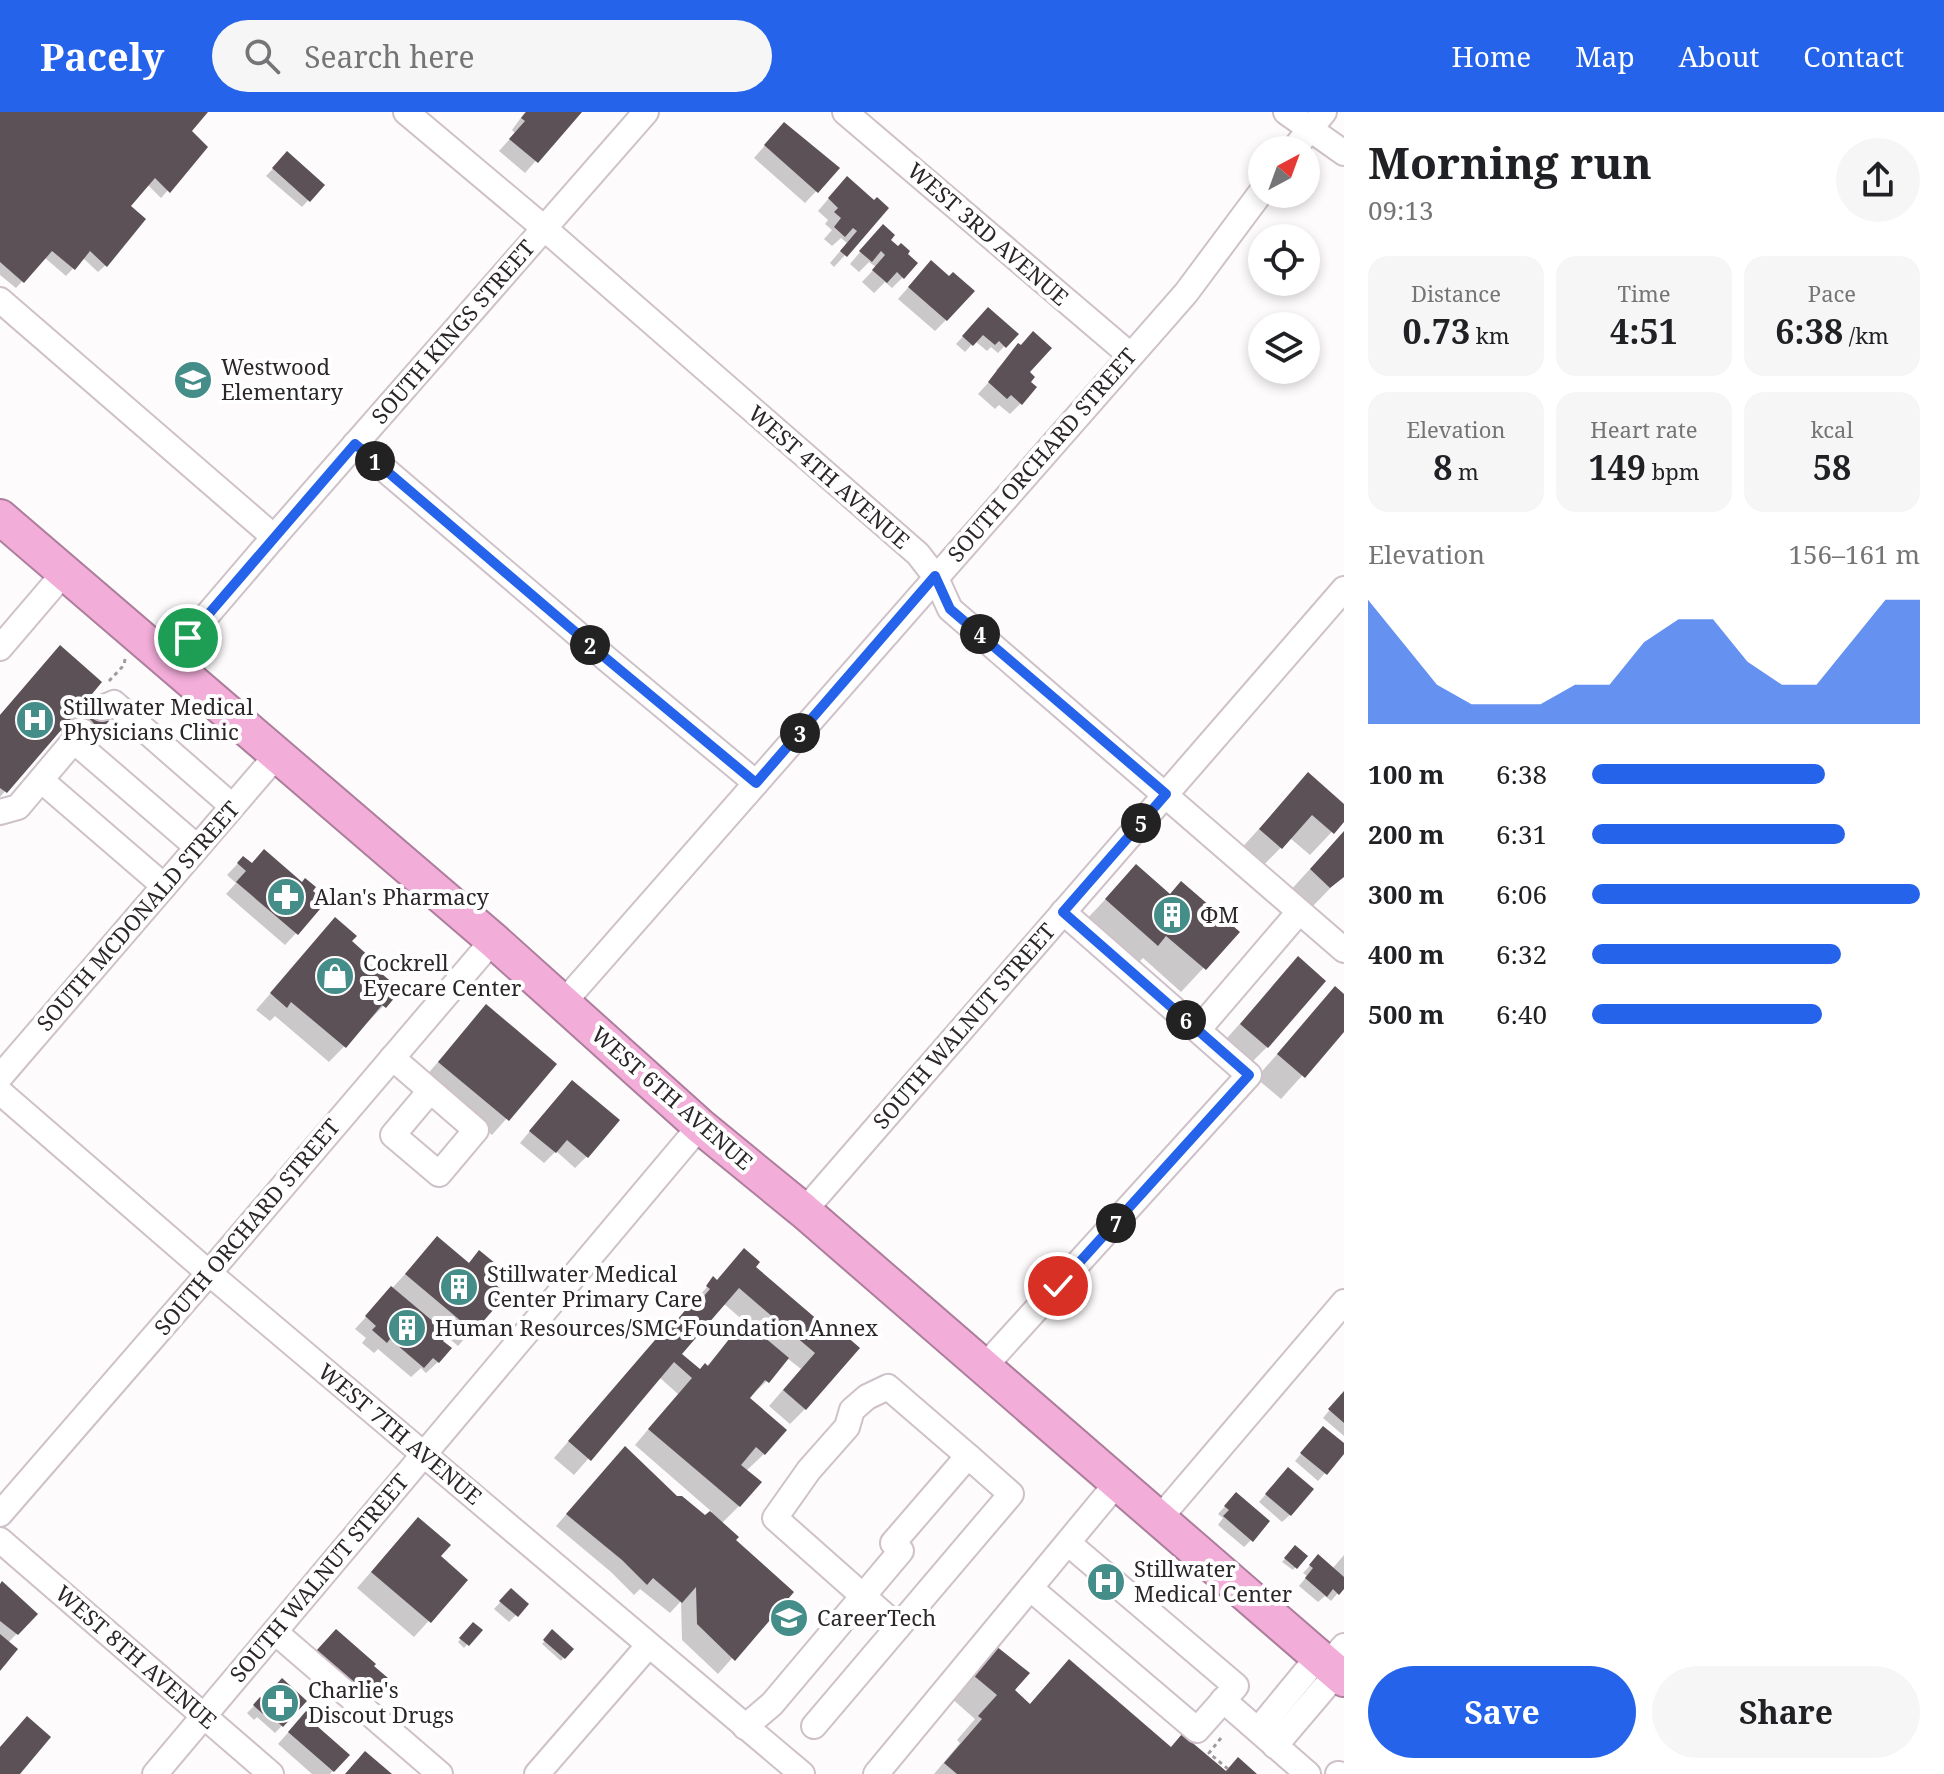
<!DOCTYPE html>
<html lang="en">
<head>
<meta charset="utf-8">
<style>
  :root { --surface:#fff; --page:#f6f6f6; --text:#202124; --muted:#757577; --accent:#2563eb }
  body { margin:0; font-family:"Noto Serif",serif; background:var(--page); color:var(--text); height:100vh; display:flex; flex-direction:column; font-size:30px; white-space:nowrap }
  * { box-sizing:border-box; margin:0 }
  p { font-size:26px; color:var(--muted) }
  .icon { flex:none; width:44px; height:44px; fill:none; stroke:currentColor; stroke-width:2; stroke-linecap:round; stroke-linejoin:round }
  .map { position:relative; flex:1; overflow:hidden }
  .details { display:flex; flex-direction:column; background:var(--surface); width:600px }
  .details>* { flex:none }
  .needle { width:52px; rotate:41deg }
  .tools { position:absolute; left:1248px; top:24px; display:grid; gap:16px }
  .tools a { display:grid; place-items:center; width:72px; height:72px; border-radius:50%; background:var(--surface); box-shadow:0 4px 12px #0003; font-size:40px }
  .pin { position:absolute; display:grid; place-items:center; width:68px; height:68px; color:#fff; margin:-34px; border:4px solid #fff; border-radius:50%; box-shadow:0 2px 8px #0007 }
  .km { position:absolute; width:40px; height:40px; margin:-20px; border-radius:50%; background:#222; color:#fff; font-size:22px; line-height:40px; text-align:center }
  .round { display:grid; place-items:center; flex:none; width:84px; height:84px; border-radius:42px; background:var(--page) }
  .head { display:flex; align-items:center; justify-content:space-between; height:136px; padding:0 24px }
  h1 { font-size:44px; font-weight:700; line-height:60px }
  .figures { display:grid; grid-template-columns:repeat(3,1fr); gap:12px; height:136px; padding:8px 24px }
  .figures div { display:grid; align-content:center; border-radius:20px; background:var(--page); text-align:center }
  .figures b { font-size:34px; font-weight:700 }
  .figures small { font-size:22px; font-weight:400 }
  .figures p { font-size:22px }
  .chart { height:224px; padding:16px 24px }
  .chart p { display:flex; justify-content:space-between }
  .chart svg { width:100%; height:144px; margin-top:8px; fill:var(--accent); opacity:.7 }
  .action { display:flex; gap:16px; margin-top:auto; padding:16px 24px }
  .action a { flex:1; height:92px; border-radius:48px; background:var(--accent); color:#fff; font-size:32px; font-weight:700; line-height:92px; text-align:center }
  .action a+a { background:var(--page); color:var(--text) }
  ul { padding:0 24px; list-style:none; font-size:26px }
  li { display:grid; grid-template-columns:128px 96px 1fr; align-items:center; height:60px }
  li i { height:20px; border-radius:10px; background:var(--accent) }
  header { display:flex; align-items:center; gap:48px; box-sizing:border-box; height:112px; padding:0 40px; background:var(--accent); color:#fff }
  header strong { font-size:38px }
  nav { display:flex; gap:44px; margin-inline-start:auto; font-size:28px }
  .search { width:560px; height:72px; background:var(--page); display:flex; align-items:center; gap:20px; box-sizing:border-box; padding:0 28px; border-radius:44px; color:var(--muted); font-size:30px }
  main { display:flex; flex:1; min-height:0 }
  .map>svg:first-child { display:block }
  .shadow { fill:#0003; fill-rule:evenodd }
  .building { fill:#5d5158 }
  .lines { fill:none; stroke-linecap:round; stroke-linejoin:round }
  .minor-casing { stroke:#cfc1c9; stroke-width:28 }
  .highway-casing { stroke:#ac7e9b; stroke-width:38 }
  .path { stroke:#a09c9e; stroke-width:3; stroke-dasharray:4 4; stroke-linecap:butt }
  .minor { stroke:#fff; stroke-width:24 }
  .highway { stroke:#f2add9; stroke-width:34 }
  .route-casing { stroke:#fff; stroke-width:16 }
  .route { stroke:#2563eb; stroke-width:10 }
  .labels { text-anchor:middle; stroke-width:8; stroke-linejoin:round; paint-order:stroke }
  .street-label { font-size:22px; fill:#2b2629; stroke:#fff }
  .poi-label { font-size:22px; fill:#2b2629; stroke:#fff; text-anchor:start }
</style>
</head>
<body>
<header>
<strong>Pacely</strong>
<div class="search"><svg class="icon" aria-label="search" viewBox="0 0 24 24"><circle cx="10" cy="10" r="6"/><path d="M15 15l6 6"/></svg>Search here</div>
<nav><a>Home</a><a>Map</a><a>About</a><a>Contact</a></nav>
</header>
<main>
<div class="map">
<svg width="1344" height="1662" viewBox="0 0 1344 1662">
  <rect width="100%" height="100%" fill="#fdfbfc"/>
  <g class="shadow">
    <polygon points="0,0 206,0 189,19 206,35 161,86 147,72 128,94 106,153 98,160 83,146 66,164 44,145 16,176 0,163"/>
    <polygon points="525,0 579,0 525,61 499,39 515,21 512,18"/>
    <polygon points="773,24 837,57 805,91 754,46"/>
    <polygon points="287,42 322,73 302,95 266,64"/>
    <polygon points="836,78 874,91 845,143 834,155 830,151 847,131 841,126 832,134 824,127 832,118 825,112 828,108 818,99"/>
    <polygon points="872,126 888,128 903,165 892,176 885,170 874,181 862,170 876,155 869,150 859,160 850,152"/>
    <polygon points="920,162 946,208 935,219 898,187"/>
    <polygon points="981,205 1016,222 998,241 991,235 987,239 975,229 965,240 956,232"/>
    <polygon points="1033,221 1021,291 1010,302 999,293 995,297 978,282 998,260 996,258"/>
    <polygon points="45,551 79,594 106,610 78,640 59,617 0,685 0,603"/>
    <polygon points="1308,663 1344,694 1344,707 1310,743 1290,726 1258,759 1237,741"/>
    <polygon points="1344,720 1344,762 1313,794 1311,792 1306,797 1288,781"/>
    <polygon points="243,746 251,753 310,779 324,791 285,833 226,782 236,771 227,763"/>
    <polygon points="1136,755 1169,784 1237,820 1181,880 1143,846 1134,855 1083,811"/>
    <polygon points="335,808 366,851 399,878 329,950 275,904 270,909 256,898"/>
    <polygon points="1298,847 1267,935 1244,958 1218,936"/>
    <polygon points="1335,877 1344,884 1344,917 1281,987 1256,966"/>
    <polygon points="486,895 554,952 492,1023 424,966"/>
    <polygon points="561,982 587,1044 575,1056 556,1039 544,1051 520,1031"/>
    <polygon points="437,1127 468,1152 480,1140 488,1168 504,1182 458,1234 445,1223 440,1229 438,1250 426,1261 421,1256 411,1265 378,1237 374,1241 362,1231 366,1226 355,1217"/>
    <path d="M753,1155L832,1223L805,1297L790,1312L769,1294L801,1257L787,1246L767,1269L747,1287L764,1342L746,1359L739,1394L721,1412L733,1428L791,1480L718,1562L682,1528L681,1489L670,1501L640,1477L634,1483L611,1460L556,1414L614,1348L705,1406L712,1400L635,1333L678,1282L659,1265L574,1363L554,1346L646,1239L663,1225L714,1167L716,1169ZM723,1191L745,1210L706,1255L699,1260L679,1242Z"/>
    <polygon points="1344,1281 1344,1324 1323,1306"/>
    <polygon points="1316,1324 1344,1334 1344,1339 1318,1369 1295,1349"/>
    <polygon points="1281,1365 1290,1403 1282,1410 1259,1390"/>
    <polygon points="1229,1390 1251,1428 1244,1435 1218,1413 1223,1406 1218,1402"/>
    <polygon points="403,1423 439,1444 466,1468 414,1525 357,1476"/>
    <polygon points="1295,1435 1305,1444 1293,1458 1282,1450"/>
    <polygon points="1344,1443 1344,1474 1331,1489 1325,1484 1318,1490 1299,1474 1307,1464 1303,1461 1318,1445 1332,1457"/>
    <polygon points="0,1475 35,1502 8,1531 0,1556"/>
    <polygon points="504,1486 516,1503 509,1510 494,1497"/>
    <polygon points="473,1512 480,1518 464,1536 458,1530"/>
    <polygon points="552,1520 571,1537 561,1549 542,1532"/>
    <polygon points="1069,1549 1170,1636 1225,1661 1254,1662 934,1662 960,1631 957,1628 975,1607 951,1586 973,1559 1012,1579 1029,1593"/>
    <polygon points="260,1588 305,1589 275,1621 257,1605 254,1608 247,1601"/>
    <polygon points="301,1606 347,1643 330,1662 312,1662 278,1632"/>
  </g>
  <g class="building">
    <polygon points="0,0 208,0 192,19 208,35 170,81 155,66 131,94 146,107 107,155 90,139 75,158 52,139 24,171 0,150"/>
    <polygon points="526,0 582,0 538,51 509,27 525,9 521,6"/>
    <polygon points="784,10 840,56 818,81 764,33"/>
    <polygon points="287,39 325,73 310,90 272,56"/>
    <polygon points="847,64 874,88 877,85 889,96 847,145 840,139 857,119 853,116 845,125 834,115 841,106 834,100 838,96 828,86"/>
    <polygon points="883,112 895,123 891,128 898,134 901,131 910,139 908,142 918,151 904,167 897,160 887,171 872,158 885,143 881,139 872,150 859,139"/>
    <polygon points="931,148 949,164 953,160 975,179 947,209 908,175"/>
    <polygon points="988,195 1019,222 1006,236 999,229 995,233 983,223 973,234 962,224"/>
    <polygon points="1033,219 1052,236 1030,260 1035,265 1031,270 1037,275 1022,293 1011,283 1007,287 988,270 1018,231 1021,233"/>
    <polygon points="60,533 102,570 82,594 87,598 91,594 109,609 94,626 76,611 80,606 75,602 7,681 0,676 0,603"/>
    <polygon points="1308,660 1344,692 1344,710 1334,722 1312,703 1282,737 1259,717"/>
    <polygon points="1344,719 1344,765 1330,776 1310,757"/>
    <polygon points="264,737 302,770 305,766 316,775 313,779 326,790 298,823 236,770 246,759 237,751 243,744 252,751"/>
    <polygon points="1136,752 1170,782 1181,769 1240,820 1206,858 1166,824 1158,834 1105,787"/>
    <polygon points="335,805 357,824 352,829 372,847 369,851 401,878 386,896 382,893 346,936 291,890 287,896 270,881"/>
    <polygon points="1298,844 1326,869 1268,936 1240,912"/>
    <polygon points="1335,874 1344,882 1344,920 1305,966 1277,942"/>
    <polygon points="486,892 557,952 509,1009 438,950"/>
    <polygon points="572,968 620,1008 588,1046 567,1028 556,1041 529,1019"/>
    <polygon points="437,1124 469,1151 479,1138 501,1156 490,1168 507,1182 474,1220 405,1162"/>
    <polygon points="744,1136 760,1150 756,1155 833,1221 837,1216 860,1236 806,1298 783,1278 815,1241 739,1176 682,1242 700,1257 705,1251 708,1254 744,1208 789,1246 769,1271 765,1268 750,1286 787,1318 765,1343 756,1335 741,1353 762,1370 740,1395 648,1317 692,1266 674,1250 591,1349 568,1329 661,1221 664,1223 700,1181 704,1184 710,1177 706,1174 713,1164 717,1168"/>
    <polygon points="391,1174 448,1222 443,1229 452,1236 439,1251 433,1246 424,1256 390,1227 387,1231 372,1218 376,1214 365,1204"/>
    <polygon points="1344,1279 1344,1311 1328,1297"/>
    <polygon points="1323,1314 1344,1331 1344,1342 1327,1363 1300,1341"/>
    <polygon points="625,1334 677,1384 682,1384 705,1403 710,1399 739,1425 736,1428 794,1480 735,1549 697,1512 696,1475 682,1491 653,1466 647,1473 622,1448 566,1402"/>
    <polygon points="1288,1355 1314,1377 1291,1404 1265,1382"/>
    <polygon points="1236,1380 1270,1409 1253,1430 1223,1404 1229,1398 1224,1394"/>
    <polygon points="418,1405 451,1433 441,1444 468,1468 431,1511 371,1460"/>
    <polygon points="1295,1433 1308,1444 1297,1457 1284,1446"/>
    <polygon points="1318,1442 1344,1465 1344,1477 1339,1483 1333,1477 1327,1485 1305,1466 1313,1456 1309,1453"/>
    <polygon points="2,1469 38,1502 18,1523 0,1509 0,1472"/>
    <polygon points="511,1476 529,1492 518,1505 499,1489"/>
    <polygon points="473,1510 483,1518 469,1534 459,1526"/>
    <polygon points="336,1517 376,1552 374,1554 388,1566 370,1586 316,1539"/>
    <polygon points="552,1517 574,1537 565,1547 543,1528"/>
    <polygon points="0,1522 18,1537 0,1559"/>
    <polygon points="996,1534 1030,1561 1015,1578 1030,1592 1069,1547 1171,1635 1182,1622 1226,1659 1238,1645 1257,1662 957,1662 944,1651 982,1607 978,1604 997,1583 973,1563"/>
    <polygon points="282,1566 307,1589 283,1615 266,1599 263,1602 253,1593 260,1585 263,1587"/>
    <polygon points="312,1592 326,1604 317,1614 350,1643 334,1660 288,1620"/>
    <polygon points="27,1604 51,1625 20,1662 0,1662 0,1635"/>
    <polygon points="365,1639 392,1662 345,1662"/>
  </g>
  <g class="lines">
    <g class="minor-casing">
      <g id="minor">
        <polyline points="406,0 544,116 918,442 935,464 950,497 1344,838"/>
        <polyline points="845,0 1130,243"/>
        <polyline points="1286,0 1344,41"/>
        <polyline points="1293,38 1324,0"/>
        <polyline points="0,188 274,425"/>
        <polyline points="355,332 608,548 756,671"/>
        <polyline points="0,536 64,461"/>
        <polyline points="167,550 274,425 646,0"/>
        <polyline points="102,596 114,591 232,694"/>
        <polyline points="74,629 197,735"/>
        <polyline points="41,668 164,774"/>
        <polyline points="0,700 18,695 82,619"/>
        <polyline points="564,890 1186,181 1262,79"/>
        <polyline points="1198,918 1299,800"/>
        <polyline points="392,946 403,955 476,1018 439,1062 393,1023 430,979"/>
        <polyline points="0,965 276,644"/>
        <polyline points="0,980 209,1161 802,1662"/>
        <polyline points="804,1099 1344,477"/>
        <polyline points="984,1255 1249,963 1063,800"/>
        <polyline points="0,1402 209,1161 493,828"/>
        <polyline points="1159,1407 1344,1190"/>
        <polyline points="0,1428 271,1662"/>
        <polyline points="1030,1476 1197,1618 1236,1574 1068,1431"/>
        <polyline points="898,1515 775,1406 809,1358 847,1315 852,1298 867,1285 888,1275 968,1344"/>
        <polyline points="275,1520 440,1662"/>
        <polyline points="1327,1553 1344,1534"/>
        <polyline points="1223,1588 1308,1662"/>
        <polyline points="745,1615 772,1592 901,1439 893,1431 968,1344 1011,1382 814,1614"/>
        <polyline points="1258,1618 1318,1545"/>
        <polyline points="1275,1634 1337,1561"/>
        <polyline points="155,1662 700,1014"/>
        <polyline points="537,1662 648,1534"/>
        <polyline points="876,1662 1117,1371"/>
        <polyline points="1338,1662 1339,1662"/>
      </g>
    </g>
    <g class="highway-casing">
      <polyline id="highway" points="0,405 493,828 700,1014 804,1099 1344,1567"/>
    </g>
    <g class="path">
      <polyline points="109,569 124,553 125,547"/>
      <polyline points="1221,1626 1209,1641 1228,1657"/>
    </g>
    <use href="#minor" class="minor"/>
    <use href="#highway" class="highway"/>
  </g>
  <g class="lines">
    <g class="route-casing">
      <polyline id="route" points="188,526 355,332 608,548 756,671 935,464 950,497 1166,682 1063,800 1249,963 1058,1174"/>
    </g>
    <use href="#route" class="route"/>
  </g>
  <defs>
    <g id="school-disc" transform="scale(2)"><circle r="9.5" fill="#458d89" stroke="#fff"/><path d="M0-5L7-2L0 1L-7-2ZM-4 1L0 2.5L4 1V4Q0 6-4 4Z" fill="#fff"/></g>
    <g id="hospital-disc" transform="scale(2)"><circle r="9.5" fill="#458d89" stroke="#fff"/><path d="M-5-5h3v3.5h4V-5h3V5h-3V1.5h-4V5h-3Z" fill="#fff"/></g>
    <g id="pharmacy-disc" transform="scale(2)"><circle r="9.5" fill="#458d89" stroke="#fff"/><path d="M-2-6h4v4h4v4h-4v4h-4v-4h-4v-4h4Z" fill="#fff"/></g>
    <g id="building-disc" transform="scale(2)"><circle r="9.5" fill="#458d89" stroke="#fff"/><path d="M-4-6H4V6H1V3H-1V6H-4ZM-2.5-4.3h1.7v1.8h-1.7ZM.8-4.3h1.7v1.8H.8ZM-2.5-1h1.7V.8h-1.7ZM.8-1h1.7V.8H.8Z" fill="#fff"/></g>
    <g id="shop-disc" transform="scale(2)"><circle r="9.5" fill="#458d89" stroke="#fff"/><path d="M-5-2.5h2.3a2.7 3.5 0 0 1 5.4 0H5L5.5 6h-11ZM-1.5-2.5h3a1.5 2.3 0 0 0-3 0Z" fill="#fff"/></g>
  </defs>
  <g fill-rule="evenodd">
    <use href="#school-disc" x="193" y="268"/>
    <use href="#hospital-disc" x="35" y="608"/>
    <use href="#pharmacy-disc" x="286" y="785"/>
    <use href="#building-disc" x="1172" y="803"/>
    <use href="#shop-disc" x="335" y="864"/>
    <use href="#building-disc" x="459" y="1175"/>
    <use href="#building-disc" x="407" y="1216"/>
    <use href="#hospital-disc" x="1106" y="1470"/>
    <use href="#school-disc" x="789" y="1506"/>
    <use href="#pharmacy-disc" x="280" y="1591"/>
  </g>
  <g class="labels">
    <g class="street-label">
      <text transform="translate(988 122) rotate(41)" y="8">WEST 3RD AVENUE</text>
      <text transform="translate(453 220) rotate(-49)" y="8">SOUTH KINGS STREET</text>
      <text transform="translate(1042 343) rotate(-49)" y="8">SOUTH ORCHARD STREET</text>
      <text transform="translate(829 365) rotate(41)" y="8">WEST 4TH AVENUE</text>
      <text transform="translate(138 804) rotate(-49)" y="8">SOUTH MCDONALD STREET</text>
      <text transform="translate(964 914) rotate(-49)" y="8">SOUTH WALNUT STREET</text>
      <text transform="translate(672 986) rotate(41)" y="8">WEST 6TH AVENUE</text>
      <text transform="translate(247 1115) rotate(-50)" y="8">SOUTH ORCHARD STREET</text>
      <text transform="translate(400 1322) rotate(40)" y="8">WEST 7TH AVENUE</text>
      <text transform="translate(319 1466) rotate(-50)" y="8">SOUTH WALNUT STREET</text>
      <text transform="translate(136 1545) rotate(41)" y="8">WEST 8TH AVENUE</text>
    </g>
    <g class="poi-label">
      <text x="221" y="263">Westwood<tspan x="221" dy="25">Elementary</tspan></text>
      <text x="63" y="603">Stillwater Medical<tspan x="63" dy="25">Physicians Clinic</tspan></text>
      <text x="314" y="793">Alan's Pharmacy</text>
      <text x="1200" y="811">ΦΜ</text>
      <text x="363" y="859">Cockrell<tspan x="363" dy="25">Eyecare Center</tspan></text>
      <text x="487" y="1170">Stillwater Medical<tspan x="487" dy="25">Center Primary Care</tspan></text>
      <text x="435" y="1224">Human Resources/SMC Foundation Annex</text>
      <text x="1134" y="1465">Stillwater<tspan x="1134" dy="25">Medical Center</tspan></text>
      <text x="817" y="1514">CareerTech</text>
      <text x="308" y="1586">Charlie's<tspan x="308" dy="25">Discout Drugs</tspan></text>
    </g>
  </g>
</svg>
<div class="tools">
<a><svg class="needle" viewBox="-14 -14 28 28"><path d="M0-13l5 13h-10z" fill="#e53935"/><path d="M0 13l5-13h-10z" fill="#757577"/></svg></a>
<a><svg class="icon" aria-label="locate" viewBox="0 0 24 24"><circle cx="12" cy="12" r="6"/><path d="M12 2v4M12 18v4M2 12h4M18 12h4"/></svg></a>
<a><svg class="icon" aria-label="layers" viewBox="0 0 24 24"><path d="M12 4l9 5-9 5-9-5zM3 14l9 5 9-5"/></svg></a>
</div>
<div class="pin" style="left:188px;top:526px;background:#1e9e55"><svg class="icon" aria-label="arrive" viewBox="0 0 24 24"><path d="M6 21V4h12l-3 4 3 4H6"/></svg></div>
<div class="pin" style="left:1058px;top:1174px;background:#d93025"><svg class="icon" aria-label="check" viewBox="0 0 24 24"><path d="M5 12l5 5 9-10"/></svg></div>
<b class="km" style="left:375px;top:349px">1</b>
<b class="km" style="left:590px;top:533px">2</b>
<b class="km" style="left:800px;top:621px">3</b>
<b class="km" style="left:980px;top:522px">4</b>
<b class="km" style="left:1141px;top:711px">5</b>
<b class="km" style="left:1186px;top:908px">6</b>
<b class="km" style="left:1116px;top:1111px">7</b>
</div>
<section class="details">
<div class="head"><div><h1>Morning run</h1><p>09:13</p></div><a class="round"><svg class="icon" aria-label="share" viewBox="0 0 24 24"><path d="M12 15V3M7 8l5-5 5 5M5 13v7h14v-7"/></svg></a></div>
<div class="figures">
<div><p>Distance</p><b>0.73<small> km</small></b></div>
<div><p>Time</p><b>4:51</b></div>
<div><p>Pace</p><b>6:38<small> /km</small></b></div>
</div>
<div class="figures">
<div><p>Elevation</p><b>8<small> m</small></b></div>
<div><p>Heart rate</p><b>149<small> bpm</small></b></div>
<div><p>kcal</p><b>58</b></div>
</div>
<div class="chart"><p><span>Elevation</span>156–161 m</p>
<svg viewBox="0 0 160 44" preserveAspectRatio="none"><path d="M0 44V6L10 19L20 32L30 38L40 38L50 38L60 32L70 32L80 19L90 12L100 12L110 25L120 32L130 32L140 19L150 6L160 6V44z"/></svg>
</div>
<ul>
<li><b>100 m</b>6:38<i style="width:71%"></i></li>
<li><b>200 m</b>6:31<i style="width:77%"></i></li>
<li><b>300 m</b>6:06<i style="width:100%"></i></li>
<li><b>400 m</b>6:32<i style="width:76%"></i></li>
<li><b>500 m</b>6:40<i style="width:70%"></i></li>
</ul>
<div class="action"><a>Save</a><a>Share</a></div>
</section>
</main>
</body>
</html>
